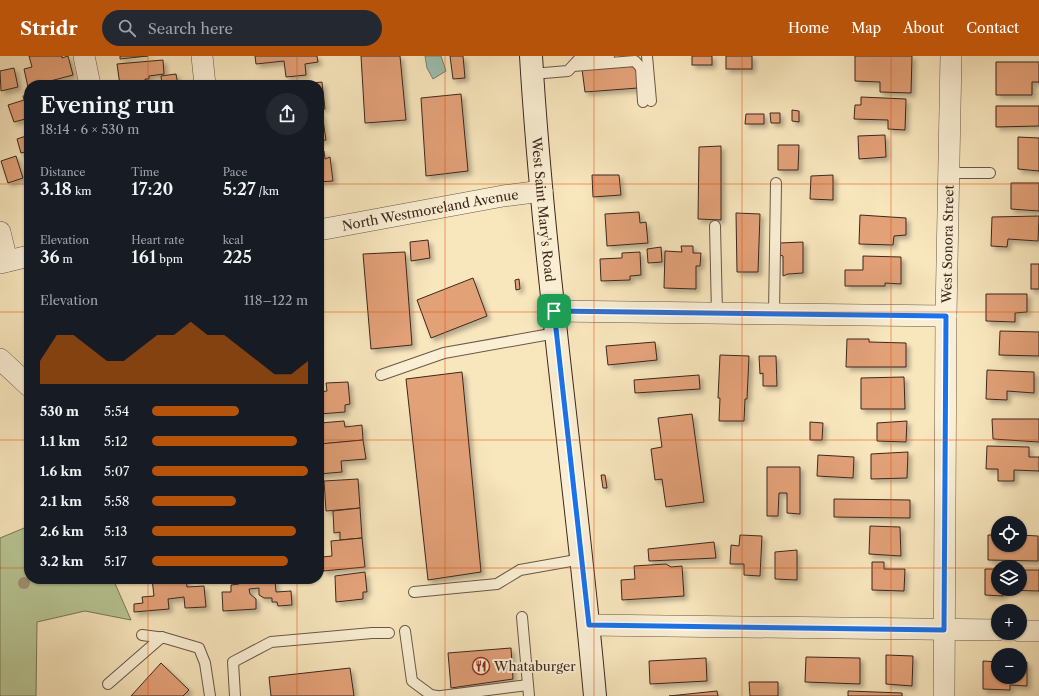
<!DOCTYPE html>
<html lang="en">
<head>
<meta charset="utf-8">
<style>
  :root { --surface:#171b24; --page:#242831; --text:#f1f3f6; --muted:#9ea1a6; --accent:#b45309 }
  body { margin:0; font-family:"Libre Caslon Text",serif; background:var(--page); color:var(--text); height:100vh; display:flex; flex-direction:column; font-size:15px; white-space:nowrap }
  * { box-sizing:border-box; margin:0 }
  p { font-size:13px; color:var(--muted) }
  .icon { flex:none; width:22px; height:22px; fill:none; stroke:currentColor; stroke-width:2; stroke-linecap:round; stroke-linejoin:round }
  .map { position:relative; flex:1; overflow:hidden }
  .drawer { position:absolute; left:24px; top:24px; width:300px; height:504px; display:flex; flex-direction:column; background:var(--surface); border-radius:16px; box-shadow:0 1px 3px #0004 }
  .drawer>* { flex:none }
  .tools { position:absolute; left:991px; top:460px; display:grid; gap:8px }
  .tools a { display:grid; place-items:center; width:36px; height:36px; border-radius:50%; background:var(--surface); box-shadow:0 1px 3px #0004; font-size:20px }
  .pin { position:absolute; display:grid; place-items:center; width:34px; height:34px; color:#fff; margin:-17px; border-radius:8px; box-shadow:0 2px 6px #0006 }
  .round { display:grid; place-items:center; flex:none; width:42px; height:42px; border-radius:21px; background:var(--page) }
  .overview { display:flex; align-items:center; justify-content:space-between; height:68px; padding:0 16px }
  h1 { font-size:22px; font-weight:600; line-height:30px }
  .metrics { display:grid; grid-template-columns:repeat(3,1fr); gap:6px; height:68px; padding:4px 16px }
  .metrics div { display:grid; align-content:center }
  .metrics b { font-size:17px; font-weight:600 }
  .metrics small { font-size:11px; font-weight:400 }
  .metrics p { font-size:11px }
  .chart { height:112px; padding:8px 16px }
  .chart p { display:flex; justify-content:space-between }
  .chart svg { width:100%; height:72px; margin-top:4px; fill:var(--accent); opacity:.7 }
  ul { padding:0 16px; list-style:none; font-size:13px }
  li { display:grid; grid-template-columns:64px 48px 1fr; align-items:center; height:30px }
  li i { height:10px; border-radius:5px; background:var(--accent) }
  header { display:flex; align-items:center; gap:24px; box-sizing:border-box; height:56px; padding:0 20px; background:var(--accent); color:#fff }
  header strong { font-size:19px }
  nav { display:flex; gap:22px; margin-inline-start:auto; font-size:14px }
  .search { width:280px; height:36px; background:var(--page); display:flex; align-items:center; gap:10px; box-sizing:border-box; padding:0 14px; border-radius:22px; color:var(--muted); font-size:15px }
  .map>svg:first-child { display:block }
  .green { fill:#b8c695; stroke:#7a765a }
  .water { fill:#9dc0b0; stroke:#768376 }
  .building { fill:#e3a178; stroke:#3c271e; filter:url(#shadow) }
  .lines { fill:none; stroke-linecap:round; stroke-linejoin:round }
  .service-casing { stroke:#6b5746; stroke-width:12 }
  .minor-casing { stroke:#6b5746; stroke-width:22 }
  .secondary-casing { stroke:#3c271e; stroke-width:24 }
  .service { stroke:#faefd4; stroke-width:10 }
  .minor { stroke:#faefd4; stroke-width:21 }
  .secondary { stroke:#faefd4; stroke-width:22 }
  .tree { fill:#a29376 }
  .route-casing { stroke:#fff; stroke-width:8 }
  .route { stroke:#1a73e8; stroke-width:5 }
  .grid { fill:none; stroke:#df560d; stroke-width:1; stroke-opacity:0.55 }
  .labels { text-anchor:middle; stroke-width:4; stroke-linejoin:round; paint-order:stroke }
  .street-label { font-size:13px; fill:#3c271e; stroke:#faefd4 }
  .poi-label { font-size:13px; fill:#3c271e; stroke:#faefd4; text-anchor:start }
</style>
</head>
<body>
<header>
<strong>Stridr</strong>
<div class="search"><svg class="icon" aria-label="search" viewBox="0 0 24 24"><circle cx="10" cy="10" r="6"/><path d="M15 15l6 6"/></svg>Search here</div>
<nav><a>Home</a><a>Map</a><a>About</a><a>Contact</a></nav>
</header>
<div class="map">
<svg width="1039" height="640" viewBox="0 0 1039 640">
  <defs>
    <filter id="shadow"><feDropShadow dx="3.5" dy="3.5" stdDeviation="2" flood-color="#0004"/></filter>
  </defs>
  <rect width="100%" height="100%" fill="#f8e6bd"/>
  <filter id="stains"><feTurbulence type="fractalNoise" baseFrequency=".005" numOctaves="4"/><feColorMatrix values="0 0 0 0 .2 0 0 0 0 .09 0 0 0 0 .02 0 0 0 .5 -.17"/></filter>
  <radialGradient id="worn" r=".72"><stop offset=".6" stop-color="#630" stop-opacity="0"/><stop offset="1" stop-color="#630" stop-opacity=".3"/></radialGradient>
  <polygon class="green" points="29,470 29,523 113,523 131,564 85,555 37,566 36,640 0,640 0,482"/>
  <polygon class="water" points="425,0 441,0 446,15 433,23 427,12"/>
  <g class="building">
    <polygon points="29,0 62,0 62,2 68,0 73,19 35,29 29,29 28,31 24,13 32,11"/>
    <polygon points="120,0 148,0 120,3"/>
    <polygon points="255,0 317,0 318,6 305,8 306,19 286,21 284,5 256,8"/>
    <polygon points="361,0 400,0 406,64 365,67"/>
    <polygon points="450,0 463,0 465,22 453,23"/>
    <rect x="692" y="0" width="20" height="9"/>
    <rect x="726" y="0" width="26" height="13"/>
    <polygon points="855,0 912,0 911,37 880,36 880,26 855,25"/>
    <polygon points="163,4 164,18 149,20 149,23 145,23 146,28 120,29 117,8"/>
    <polygon points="996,6 1039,6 1039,26 1032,26 1032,39 996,39"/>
    <polygon points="636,10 638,32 585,36 582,13"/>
    <polygon points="14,12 18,31 1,35 0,15"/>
    <polygon points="176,18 178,29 162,29 161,20"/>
    <polygon points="322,26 325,53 319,53 319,29 302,29 302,28"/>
    <polygon points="29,38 29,62 14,66 8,49 24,44 23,40"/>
    <polygon points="461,38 468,115 426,120 421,42"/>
    <polygon points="861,41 906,43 905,74 888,73 888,64 854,63 855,49 861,49"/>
    <polygon points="996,50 1039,50 1039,70 996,71"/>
    <polygon points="792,54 799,55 799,66 792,65"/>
    <polygon points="319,57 322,57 326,84 319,85"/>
    <polygon points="770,57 780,57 780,67 771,67"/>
    <polygon points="746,58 764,58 764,68 745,68"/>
    <polygon points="29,79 29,95 21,97 17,83"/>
    <polygon points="885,79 886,101 859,103 858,80"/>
    <polygon points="1018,81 1039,82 1039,115 1018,113"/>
    <polygon points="778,89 799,89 798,114 778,114"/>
    <polygon points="721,90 721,164 698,163 699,91"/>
    <polygon points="319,95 324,95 325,103 330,101 333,125 319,126"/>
    <polygon points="16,100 23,122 8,127 1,105"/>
    <polygon points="29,114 29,124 26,115"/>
    <polygon points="592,119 619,119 621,139 593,141"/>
    <polygon points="833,119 833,144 810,143 811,120"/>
    <polygon points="1011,127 1039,127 1039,155 1011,153"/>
    <polygon points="639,156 640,167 646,166 648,187 607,190 605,158"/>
    <polygon points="736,157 760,158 758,216 737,216"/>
    <polygon points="860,159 906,162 906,179 894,180 893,189 859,188"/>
    <polygon points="1039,160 1038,185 1008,183 1007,191 991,190 992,161"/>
    <polygon points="428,184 430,202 411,205 410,186"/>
    <polygon points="803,186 803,217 788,218 783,220 783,200 780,199 780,187"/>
    <polygon points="681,190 693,190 693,197 701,197 700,210 696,210 696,233 664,232 665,195 682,196"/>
    <polygon points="661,191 662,206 648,207 647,193"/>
    <polygon points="405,196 412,289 371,293 363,198"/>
    <polygon points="640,196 641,219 630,220 630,224 601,225 600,203 622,202 622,197"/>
    <polygon points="863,200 901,201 901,228 885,227 885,230 845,230 845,214 863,214"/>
    <rect x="1031" y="208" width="8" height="25"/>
    <polygon points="473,222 487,260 431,282 417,244"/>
    <polygon points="519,223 520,233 516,234 515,224"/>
    <polygon points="986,238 1027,238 1027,256 1015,257 1015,266 986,265"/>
    <polygon points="1000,275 1039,276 1039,300 999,299"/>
    <polygon points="847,283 869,283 869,286 906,287 906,311 846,311"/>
    <polygon points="655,286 657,304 608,309 606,290"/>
    <polygon points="720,299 749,300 747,343 745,343 744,365 719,365 720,342 718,342"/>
    <polygon points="759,300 776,300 777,330 763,330 763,317 760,318"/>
    <polygon points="987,314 1034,316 1034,337 1007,335 1007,344 986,343"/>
    <polygon points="462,316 481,516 428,524 406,323"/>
    <polygon points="699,319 700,333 635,337 634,324"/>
    <polygon points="904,321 905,353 861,353 861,322"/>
    <polygon points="348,326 350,348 345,349 345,356 319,358 319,336 327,335 326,327"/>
    <polygon points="692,358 704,446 666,451 662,423 655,424 651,393 662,391 658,362"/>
    <polygon points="992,363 1039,363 1039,386 993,383"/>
    <polygon points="344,365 345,371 362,369 363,384 322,388 320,367"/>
    <polygon points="907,365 906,386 877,385 877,367"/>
    <polygon points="810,366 823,367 822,384 810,384"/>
    <polygon points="363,384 366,403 341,405 342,416 319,418 319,388"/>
    <polygon points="987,390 1029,391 1029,401 1039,401 1039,415 1014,414 1014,425 998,425 998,413 986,413"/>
    <polygon points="908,396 907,422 871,423 871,398"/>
    <polygon points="818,399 854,401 853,422 817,420"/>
    <polygon points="767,411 800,411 800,458 787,457 787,437 779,437 778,460 767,460"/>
    <polygon points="601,419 605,419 607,432 603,432"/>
    <polygon points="358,423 360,452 326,455 324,425"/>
    <polygon points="834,443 910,444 910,462 834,461"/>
    <polygon points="360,452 362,482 340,484 340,476 334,477 333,455"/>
    <polygon points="870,470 900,471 901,500 869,498"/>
    <polygon points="740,479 762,480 760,520 744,519 744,508 730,508 731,489 739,490"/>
    <polygon points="988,479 998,479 998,489 1020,489 1020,479 1038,480 1038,505 988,504"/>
    <polygon points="362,482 365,511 323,515 322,501 332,500 331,485"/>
    <polygon points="714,486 716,502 649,505 648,493"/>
    <polygon points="797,494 797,524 775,523 775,496"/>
    <polygon points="872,506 884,506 884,513 905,513 904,535 872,534"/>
    <polygon points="666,508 671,511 682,510 684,540 622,544 621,524 635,523 634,510"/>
    <polygon points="985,513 998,513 998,533 1020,533 1020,514 1039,514 1039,535 1003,534 1003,540 985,539"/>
    <polygon points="365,516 367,536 363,536 363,543 336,546 335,520"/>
    <polygon points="152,523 186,523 187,531 204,530 206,551 185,552 184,541 168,543 169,553 134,556 134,548 143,547 142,541 154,540"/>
    <polygon points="238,523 250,523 250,526 275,524 276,536 291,535 292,549 278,550 277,546 272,546 272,542 264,542 259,539 259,532 249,533 250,538 256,543 256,553 223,555 222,536 231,536 231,529 239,528"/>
    <polygon points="511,592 513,623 451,632 448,597"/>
    <polygon points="886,599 913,600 912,630 886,628"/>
    <polygon points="806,601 860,602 860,628 805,626"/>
    <polygon points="706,602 707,625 650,628 649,605"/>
    <polygon points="983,605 998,606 998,621 1020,621 1020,606 1027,606 1027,630 1010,629 1010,634 983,633"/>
    <polygon points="161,607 189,634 183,640 131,640"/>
    <polygon points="350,612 354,640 271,640 269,621"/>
    <polygon points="749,626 778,626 778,640 750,640"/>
    <polygon points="717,635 718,640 669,640"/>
    <polygon points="848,635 902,637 902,640 848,640"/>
  </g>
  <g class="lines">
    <g class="service-casing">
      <g id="service">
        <polyline points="647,0 651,45"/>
        <polyline points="573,10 635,5 641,12 643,46"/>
        <polyline points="532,18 568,15 579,3 609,0"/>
        <polyline points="949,117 990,117"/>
        <polyline points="715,170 717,257"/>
        <polyline points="774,258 776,127"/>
        <polyline points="381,319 444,297 556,277"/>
        <polyline points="414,536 497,528 520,514 582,503"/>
        <polyline points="522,561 529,640"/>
        <polyline points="405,575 412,625 431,639 437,640"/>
        <polyline points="142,579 165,582 199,592 205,607 210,640"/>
        <polyline points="108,628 162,581"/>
        <polyline points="235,640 233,606 271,586 372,577 389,577"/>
        <polyline points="441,640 528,629"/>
      </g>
    </g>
    <g class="minor-casing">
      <g id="minor">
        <polyline points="84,0 90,29"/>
        <polyline points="202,0 205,29"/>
        <path id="s1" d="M319,174L503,140L542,135"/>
        <polyline points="0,176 7,205"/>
        <polyline points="0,207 29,200"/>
        <polyline points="554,255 946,260"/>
        <polyline points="0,303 29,330"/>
        <polyline points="589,569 998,574"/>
        <polyline points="1020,575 1039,575"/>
        <path id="s2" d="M944,640L946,260L951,0"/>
      </g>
    </g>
    <g class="secondary-casing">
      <g id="secondary">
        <path id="s3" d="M531,0C544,214 576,426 595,640"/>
      </g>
    </g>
    <use href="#service" class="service"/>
    <use href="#minor" class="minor"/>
    <use href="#secondary" class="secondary"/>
  </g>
  <circle class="tree" cx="24" cy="527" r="6"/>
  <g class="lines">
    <g class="route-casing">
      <polygon id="route" points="554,255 946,260 944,574 589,569"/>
    </g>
    <use href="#route" class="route"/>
  </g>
  <path class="grid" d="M148,0V29M297,0V29M445,0V640M594,0V640M742,0V640M891,0V640M0,128H29M319,128H1039M0,256H29M319,256H1039M0,384H29M319,384H1039M0,512H29M319,512H998M1020,512H1039M148,523V640M297,523V640"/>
  <defs>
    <g id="restaurant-ring" transform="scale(0.9)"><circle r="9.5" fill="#faefd4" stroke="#8f2418" stroke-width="1.5"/><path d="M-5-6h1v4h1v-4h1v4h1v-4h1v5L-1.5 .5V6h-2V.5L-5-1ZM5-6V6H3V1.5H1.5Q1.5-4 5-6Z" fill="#8f2418"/></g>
  </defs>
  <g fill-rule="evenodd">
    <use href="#restaurant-ring" x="481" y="610"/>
  </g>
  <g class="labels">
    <g class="street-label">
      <text dy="5" stroke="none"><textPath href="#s3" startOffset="154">West Saint Mary's Road</textPath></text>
      <text dy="5" stroke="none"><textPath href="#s1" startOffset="113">North Westmoreland Avenue</textPath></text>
      <text dy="5" stroke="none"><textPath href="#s2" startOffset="452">West Sonora Street</textPath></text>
    </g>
    <g class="poi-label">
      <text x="494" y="615">Whataburger</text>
    </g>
  </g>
  <rect width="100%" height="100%" filter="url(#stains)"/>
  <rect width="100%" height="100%" fill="url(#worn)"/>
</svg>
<div class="tools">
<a><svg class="icon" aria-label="locate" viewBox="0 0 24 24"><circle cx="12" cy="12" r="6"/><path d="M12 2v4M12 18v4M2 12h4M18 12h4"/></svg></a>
<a><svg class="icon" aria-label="layers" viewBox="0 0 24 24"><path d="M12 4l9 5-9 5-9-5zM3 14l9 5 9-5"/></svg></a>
<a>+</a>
<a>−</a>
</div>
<div class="pin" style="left:554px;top:255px;background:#1e9e55"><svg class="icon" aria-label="arrive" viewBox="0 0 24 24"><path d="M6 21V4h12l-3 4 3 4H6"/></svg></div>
<section class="drawer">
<div class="overview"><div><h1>Evening run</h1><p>18:14 · 6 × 530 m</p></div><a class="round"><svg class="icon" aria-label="share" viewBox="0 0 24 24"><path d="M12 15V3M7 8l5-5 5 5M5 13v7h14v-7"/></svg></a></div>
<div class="metrics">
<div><p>Distance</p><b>3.18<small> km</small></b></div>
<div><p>Time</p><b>17:20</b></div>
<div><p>Pace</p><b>5:27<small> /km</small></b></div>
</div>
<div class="metrics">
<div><p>Elevation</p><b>36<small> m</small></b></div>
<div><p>Heart rate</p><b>161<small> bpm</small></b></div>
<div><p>kcal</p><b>225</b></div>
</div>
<div class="chart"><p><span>Elevation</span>118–122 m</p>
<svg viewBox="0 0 160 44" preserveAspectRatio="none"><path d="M0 44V30L10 14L20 14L30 22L40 30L50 30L60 22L70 14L80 14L90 6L100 14L110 14L120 22L130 30L140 38L150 38L160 30V44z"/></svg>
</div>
<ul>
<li><b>530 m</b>5:54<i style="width:56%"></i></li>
<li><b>1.1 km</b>5:12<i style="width:93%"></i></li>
<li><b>1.6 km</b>5:07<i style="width:100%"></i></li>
<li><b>2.1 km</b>5:58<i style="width:54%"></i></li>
<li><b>2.6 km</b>5:13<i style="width:92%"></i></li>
<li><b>3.2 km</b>5:17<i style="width:87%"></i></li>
</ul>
</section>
</div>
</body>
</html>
